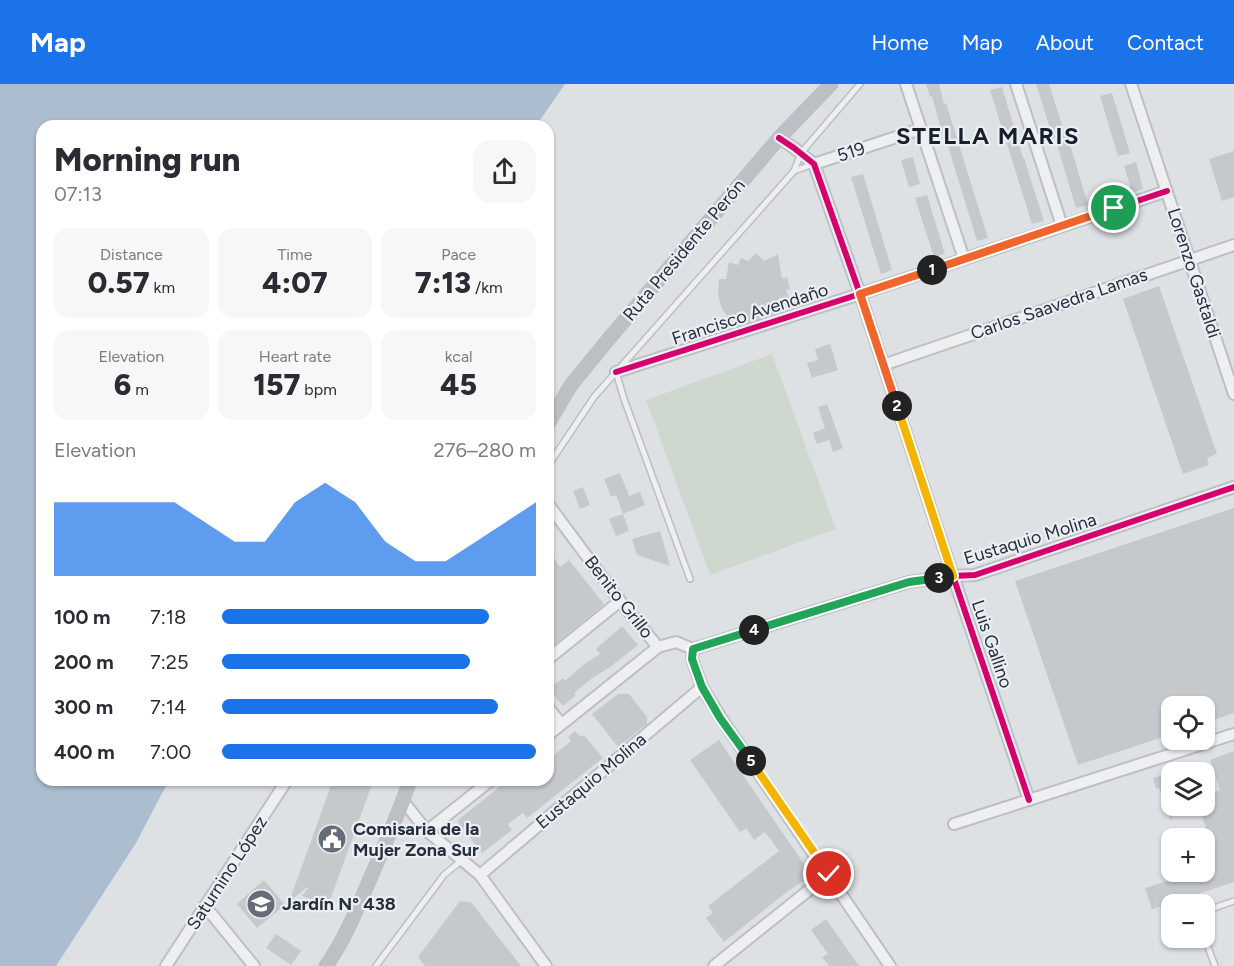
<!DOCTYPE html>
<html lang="en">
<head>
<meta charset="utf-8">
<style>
  :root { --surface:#fff; --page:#f7f7f7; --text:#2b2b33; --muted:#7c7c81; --accent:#1a73e8 }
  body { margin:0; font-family:Figtree,sans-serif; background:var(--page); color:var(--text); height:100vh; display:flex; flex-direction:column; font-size:22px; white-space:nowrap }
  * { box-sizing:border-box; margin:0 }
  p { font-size:20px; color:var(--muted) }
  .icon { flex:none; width:33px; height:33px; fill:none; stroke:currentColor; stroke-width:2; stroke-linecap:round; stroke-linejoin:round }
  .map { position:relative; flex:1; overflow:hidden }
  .drawer { position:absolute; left:36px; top:36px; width:518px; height:666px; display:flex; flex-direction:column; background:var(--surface); border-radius:18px; box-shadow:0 2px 4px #0004 }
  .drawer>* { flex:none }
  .controls { position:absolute; left:1161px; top:612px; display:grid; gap:12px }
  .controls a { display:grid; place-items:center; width:54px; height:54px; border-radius:12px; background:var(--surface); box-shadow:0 2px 4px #0004; font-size:30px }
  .pin { position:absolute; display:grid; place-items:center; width:51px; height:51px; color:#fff; margin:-26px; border:3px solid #fff; border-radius:50%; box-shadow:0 2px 6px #0007 }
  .km { position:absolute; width:30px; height:30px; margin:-15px; border-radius:50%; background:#222; color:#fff; font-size:16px; line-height:30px; text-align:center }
  .round { display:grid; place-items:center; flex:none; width:63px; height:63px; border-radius:18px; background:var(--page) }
  .head { display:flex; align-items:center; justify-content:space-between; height:102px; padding:0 18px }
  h1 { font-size:33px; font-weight:800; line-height:45px }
  .stats { display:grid; grid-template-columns:repeat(3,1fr); gap:9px; height:102px; padding:6px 18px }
  .stats div { display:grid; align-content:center; border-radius:15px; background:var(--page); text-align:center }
  .stats b { font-size:30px; font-weight:800 }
  .stats small { font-size:16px; font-weight:400 }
  .stats p { font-size:16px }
  .chart { height:168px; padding:12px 18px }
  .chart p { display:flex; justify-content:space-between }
  .chart svg { width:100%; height:108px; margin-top:6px; fill:var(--accent); opacity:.7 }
  ul { padding:0 18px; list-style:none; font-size:20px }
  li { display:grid; grid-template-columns:96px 72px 1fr; align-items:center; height:45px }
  li i { height:15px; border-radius:8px; background:var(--accent) }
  header { display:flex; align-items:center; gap:36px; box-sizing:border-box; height:84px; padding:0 30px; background:var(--accent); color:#fff }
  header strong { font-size:28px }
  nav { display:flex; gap:33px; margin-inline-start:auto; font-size:21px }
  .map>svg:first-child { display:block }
  .green { fill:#cfd8cf }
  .water { fill:#acbdcf }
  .building { fill:#c6c9cc }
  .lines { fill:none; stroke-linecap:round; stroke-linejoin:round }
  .service-casing { stroke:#bdbfc2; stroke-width:8 }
  .minor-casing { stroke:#bdbfc2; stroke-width:14 }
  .service { stroke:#edeff0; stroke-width:5 }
  .minor { stroke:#edeff0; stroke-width:10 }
  .secondary { stroke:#bcbfc3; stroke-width:15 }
  .cycleway-casing { stroke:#ebeff4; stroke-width:10 }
  .cycleway { stroke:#d6006c; stroke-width:6 }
  .split-1-casing { stroke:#fff; stroke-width:12 }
  .split-2-casing { stroke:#fff; stroke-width:12 }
  .split-3-casing { stroke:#fff; stroke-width:12 }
  .split-4-casing { stroke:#fff; stroke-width:12 }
  .split-5-casing { stroke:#fff; stroke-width:12 }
  .split-6-casing { stroke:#fff; stroke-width:12 }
  .split-1 { stroke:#f0652b; stroke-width:8 }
  .split-2 { stroke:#f0652b; stroke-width:8 }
  .split-3 { stroke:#f5b400; stroke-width:8 }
  .split-4 { stroke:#22a559; stroke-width:8 }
  .split-5 { stroke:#22a559; stroke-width:8 }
  .split-6 { stroke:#f5b400; stroke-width:8 }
  .labels { text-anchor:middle; stroke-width:4.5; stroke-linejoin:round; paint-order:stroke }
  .street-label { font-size:18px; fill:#262e3c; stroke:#ebeff4 }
  .poi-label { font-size:18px; font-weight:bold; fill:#262e3c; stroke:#ebeff4; text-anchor:start }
  .district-label { font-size:24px; font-weight:bold; letter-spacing:1.5px; fill:#181f2c; stroke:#ebeff4 }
</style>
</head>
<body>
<header>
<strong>Map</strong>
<nav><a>Home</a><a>Map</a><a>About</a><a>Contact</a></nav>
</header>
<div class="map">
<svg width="1234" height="882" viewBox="0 0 1234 882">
  <rect width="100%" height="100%" fill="#dee1e4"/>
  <polygon class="green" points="772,270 836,445 710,491 646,316"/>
  <polygon class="water" points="0,0 565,0 536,42 42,42 42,696 169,696 136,759 56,882 0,882"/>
  <g class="building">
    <polygon points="926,0 939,0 944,20 946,19 988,154 977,157 944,49 942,49 932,12 930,13"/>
    <polygon points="1036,0 1049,0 1068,60 1070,60 1088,121 1076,124 1055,54 1053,54"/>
    <polygon points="1002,3 1023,74 1024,74 1044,137 1032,140 990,6"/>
    <polygon points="1112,9 1130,69 1118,72 1100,12"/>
    <polygon points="1234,67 1234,113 1222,117 1209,75"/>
    <polygon points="913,73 920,100 909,103 901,76"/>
    <polygon points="1136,78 1143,105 1132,109 1124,82"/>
    <polygon points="863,90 892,186 881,190 851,93"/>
    <polygon points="927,111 945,170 934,173 915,114"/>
    <polygon points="756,169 764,177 778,170 782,195 787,193 790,205 786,206 793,223 777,225 775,229 749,238 740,233 732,238 722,225 718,210 719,195 726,195 729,178 738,181 741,174 748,177"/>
    <polygon points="1159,202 1217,370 1207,374 1209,381 1183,390 1123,215"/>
    <polygon points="830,260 838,286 812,294 807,279 818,276 815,265"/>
    <polygon points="827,320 843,364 833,368 829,356 817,360 813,349 825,344 818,323"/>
    <polygon points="620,389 629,412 640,408 645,421 623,430 616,411 611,413 604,395"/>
    <polygon points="583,403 590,421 580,425 573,407"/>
    <polygon points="1234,424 1234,629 1204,639 1204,622 1172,622 1172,650 1078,681 1015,497"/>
    <polygon points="623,430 629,447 616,452 609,435"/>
    <polygon points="660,447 670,482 637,471 632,455"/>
    <polygon points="548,466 560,483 569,476 604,520 548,566"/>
    <polygon points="622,542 638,561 610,583 591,595 574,609 576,611 563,622 549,605 563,594 565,597 583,581 600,570 596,565"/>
    <polygon points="618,610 629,610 647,633 647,640 618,663 592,630"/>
    <polygon points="575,647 581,653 584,651 603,674 527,734 523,729 508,740 512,746 482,769 457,737 508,696 548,696 548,676 571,657 568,653"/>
    <polygon points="719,656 806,783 805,796 788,807 724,858 706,834 713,829 708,822 779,767 765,748 754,756 746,744 740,748 690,676"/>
    <polygon points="1234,667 1234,798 1152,825 1145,804 1168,797 1167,793 1185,788 1204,788 1204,756 1209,754 1199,722 1204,722 1204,711 1220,706 1210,676"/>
    <polygon points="1167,690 1172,702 1172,735 1170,735 1159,704 1156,705 1153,694"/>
    <polygon points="333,696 360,696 372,700 328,822 302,812 308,804 307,803 289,818"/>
    <polygon points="264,796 285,821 257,844 237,820"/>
    <polygon points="460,817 471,818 521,882 425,882 418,873"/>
    <polygon points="826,835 838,852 859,882 829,882 822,873 828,870 811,846"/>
    <polygon points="276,850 301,867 291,881 266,864"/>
  </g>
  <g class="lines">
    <g class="service-casing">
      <g id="service">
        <polyline points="794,87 801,69 860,0"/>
        <polyline points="616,288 624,315 690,495"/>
        <polyline points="548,382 594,313 794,87 814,80"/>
        <path d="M1204,834C1210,823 1223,821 1234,817"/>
        <polyline points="1204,852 1215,882"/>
        <polyline points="376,882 444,791 462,776"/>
      </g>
    </g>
    <g class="minor-casing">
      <g id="minor">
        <polyline points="906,0 964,175"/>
        <polyline points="1016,0 1062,142"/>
        <polyline points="1131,0 1234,310"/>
        <polyline points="779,54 794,64 814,80 860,210 953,492 1029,716"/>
        <polyline points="814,80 921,45"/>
        <polyline points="883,281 1234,161"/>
        <polyline points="616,288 860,210 1167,107"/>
        <polyline points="548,420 620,517 658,563 676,558 693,565"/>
        <polyline points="693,565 909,498 953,492 975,491 1234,403"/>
        <polyline points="693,565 692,575 702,603 721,634 890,882"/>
        <polyline points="548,575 620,517"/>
        <polyline points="548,623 561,640"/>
        <polyline points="548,651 658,563"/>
        <polyline points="403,717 427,747 480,791 546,882"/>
        <polyline points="954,740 1234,650"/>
        <polyline points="427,747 491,696"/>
        <polyline points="480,791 702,603"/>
        <polyline points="205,822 254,882"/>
        <polyline points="166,882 287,696"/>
        <polyline points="714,882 829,790"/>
      </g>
    </g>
    <use href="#service" class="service"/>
    <use href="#minor" class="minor"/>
    <g class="secondary">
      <polyline points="548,340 571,301 607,257 779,54 831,0"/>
      <path d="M326,882C345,855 357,825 370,795C384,762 399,730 410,696"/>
    </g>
    <g class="cycleway-casing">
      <g id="cycleway">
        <polyline points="779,54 794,64 814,80 860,210 953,492 1029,716"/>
        <polyline points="616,288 860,210 1167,107"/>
        <polyline points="693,565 909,498 953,492 975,491 1234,403"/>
      </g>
    </g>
    <use href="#cycleway" class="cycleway"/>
  </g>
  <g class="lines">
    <g class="split-1-casing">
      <polyline id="split-1" points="932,186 1114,124"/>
    </g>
    <g class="split-2-casing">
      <polyline id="split-2" points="897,322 860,210 932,186"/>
    </g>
    <g class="split-3-casing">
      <polyline id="split-3" points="897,322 953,492 939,494"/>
    </g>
    <g class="split-4-casing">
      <polyline id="split-4" points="754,546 909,498 939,494"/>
    </g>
    <g class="split-5-casing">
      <polyline id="split-5" points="751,677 720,634 702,603 692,575 693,565 754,546"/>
    </g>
    <g class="split-6-casing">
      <polyline id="split-6" points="751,677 829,790"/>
    </g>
    <use href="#split-1" class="split-1"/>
    <use href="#split-2" class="split-2"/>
    <use href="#split-3" class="split-3"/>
    <use href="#split-4" class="split-4"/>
    <use href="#split-5" class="split-5"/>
    <use href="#split-6" class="split-6"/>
  </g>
  <defs>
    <g id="civic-disc" transform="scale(1.5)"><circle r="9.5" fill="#666d77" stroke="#ebeff4"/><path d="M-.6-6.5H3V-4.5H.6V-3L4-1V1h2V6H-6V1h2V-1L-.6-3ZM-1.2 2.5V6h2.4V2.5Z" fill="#fff"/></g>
    <g id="school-disc" transform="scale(1.5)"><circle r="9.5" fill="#666d77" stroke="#ebeff4"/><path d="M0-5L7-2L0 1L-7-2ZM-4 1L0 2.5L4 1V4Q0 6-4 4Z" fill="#fff"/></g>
  </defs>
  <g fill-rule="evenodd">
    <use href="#civic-disc" x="332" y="755"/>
    <use href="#school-disc" x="261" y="820"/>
  </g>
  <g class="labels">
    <g class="street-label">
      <text transform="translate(851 68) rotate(-18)" y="6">519</text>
      <text transform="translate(684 166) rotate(-50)" y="6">Ruta Presidente Perón</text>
      <text transform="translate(1194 189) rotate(72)" y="6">Lorenzo Gastaldi</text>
      <text transform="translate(1059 220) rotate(-19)" y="6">Carlos Saavedra Lamas</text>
      <text transform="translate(750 230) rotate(-18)" y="6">Francisco Avendaño</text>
      <text transform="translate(1030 455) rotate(-17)" y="6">Eustaquio Molina</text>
      <text transform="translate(619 513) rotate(52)" y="6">Benito Grillo</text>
      <text transform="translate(992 560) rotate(71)" y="6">Luis Gallino</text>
      <text transform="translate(591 697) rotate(-40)" y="6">Eustaquio Molina</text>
      <text transform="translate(227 789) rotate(-57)" y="6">Saturnino López</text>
    </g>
    <g class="poi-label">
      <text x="353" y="751">Comisaria de la<tspan x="353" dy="21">Mujer Zona Sur</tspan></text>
      <text x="282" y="826">Jardín N° 438</text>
    </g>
    <g class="district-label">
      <text x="988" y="60">STELLA MARIS</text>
    </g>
  </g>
</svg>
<div class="controls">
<a><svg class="icon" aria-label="locate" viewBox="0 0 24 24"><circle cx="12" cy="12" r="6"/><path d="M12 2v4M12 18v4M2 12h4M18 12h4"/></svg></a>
<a><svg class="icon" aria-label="layers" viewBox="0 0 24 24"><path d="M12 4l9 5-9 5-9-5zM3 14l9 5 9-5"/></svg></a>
<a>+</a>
<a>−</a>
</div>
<div class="pin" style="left:1114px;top:124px;background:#1e9e55"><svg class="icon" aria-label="arrive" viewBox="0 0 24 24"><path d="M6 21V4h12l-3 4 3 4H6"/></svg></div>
<div class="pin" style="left:829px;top:790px;background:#d93025"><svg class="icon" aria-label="check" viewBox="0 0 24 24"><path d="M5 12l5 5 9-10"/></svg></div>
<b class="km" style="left:932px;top:186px">1</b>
<b class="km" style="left:897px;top:322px">2</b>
<b class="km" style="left:939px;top:494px">3</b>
<b class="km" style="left:754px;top:546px">4</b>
<b class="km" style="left:751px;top:677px">5</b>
<section class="drawer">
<div class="head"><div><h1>Morning run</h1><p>07:13</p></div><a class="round"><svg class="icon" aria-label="share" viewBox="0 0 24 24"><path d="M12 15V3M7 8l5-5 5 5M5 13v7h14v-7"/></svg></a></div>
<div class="stats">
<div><p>Distance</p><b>0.57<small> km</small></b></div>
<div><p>Time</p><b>4:07</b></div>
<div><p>Pace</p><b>7:13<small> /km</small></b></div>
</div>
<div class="stats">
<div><p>Elevation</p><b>6<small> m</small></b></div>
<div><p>Heart rate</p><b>157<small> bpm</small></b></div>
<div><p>kcal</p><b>45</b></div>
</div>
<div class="chart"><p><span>Elevation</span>276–280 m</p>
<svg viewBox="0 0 160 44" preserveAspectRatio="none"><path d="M0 44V14L10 14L20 14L30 14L40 14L50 22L60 30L70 30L80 14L90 6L100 14L110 30L120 38L130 38L140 30L150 22L160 14V44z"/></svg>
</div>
<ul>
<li><b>100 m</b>7:18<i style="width:85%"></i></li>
<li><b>200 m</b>7:25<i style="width:79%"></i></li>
<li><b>300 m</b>7:14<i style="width:88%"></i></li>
<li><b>400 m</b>7:00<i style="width:100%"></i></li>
</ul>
</section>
</div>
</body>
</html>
